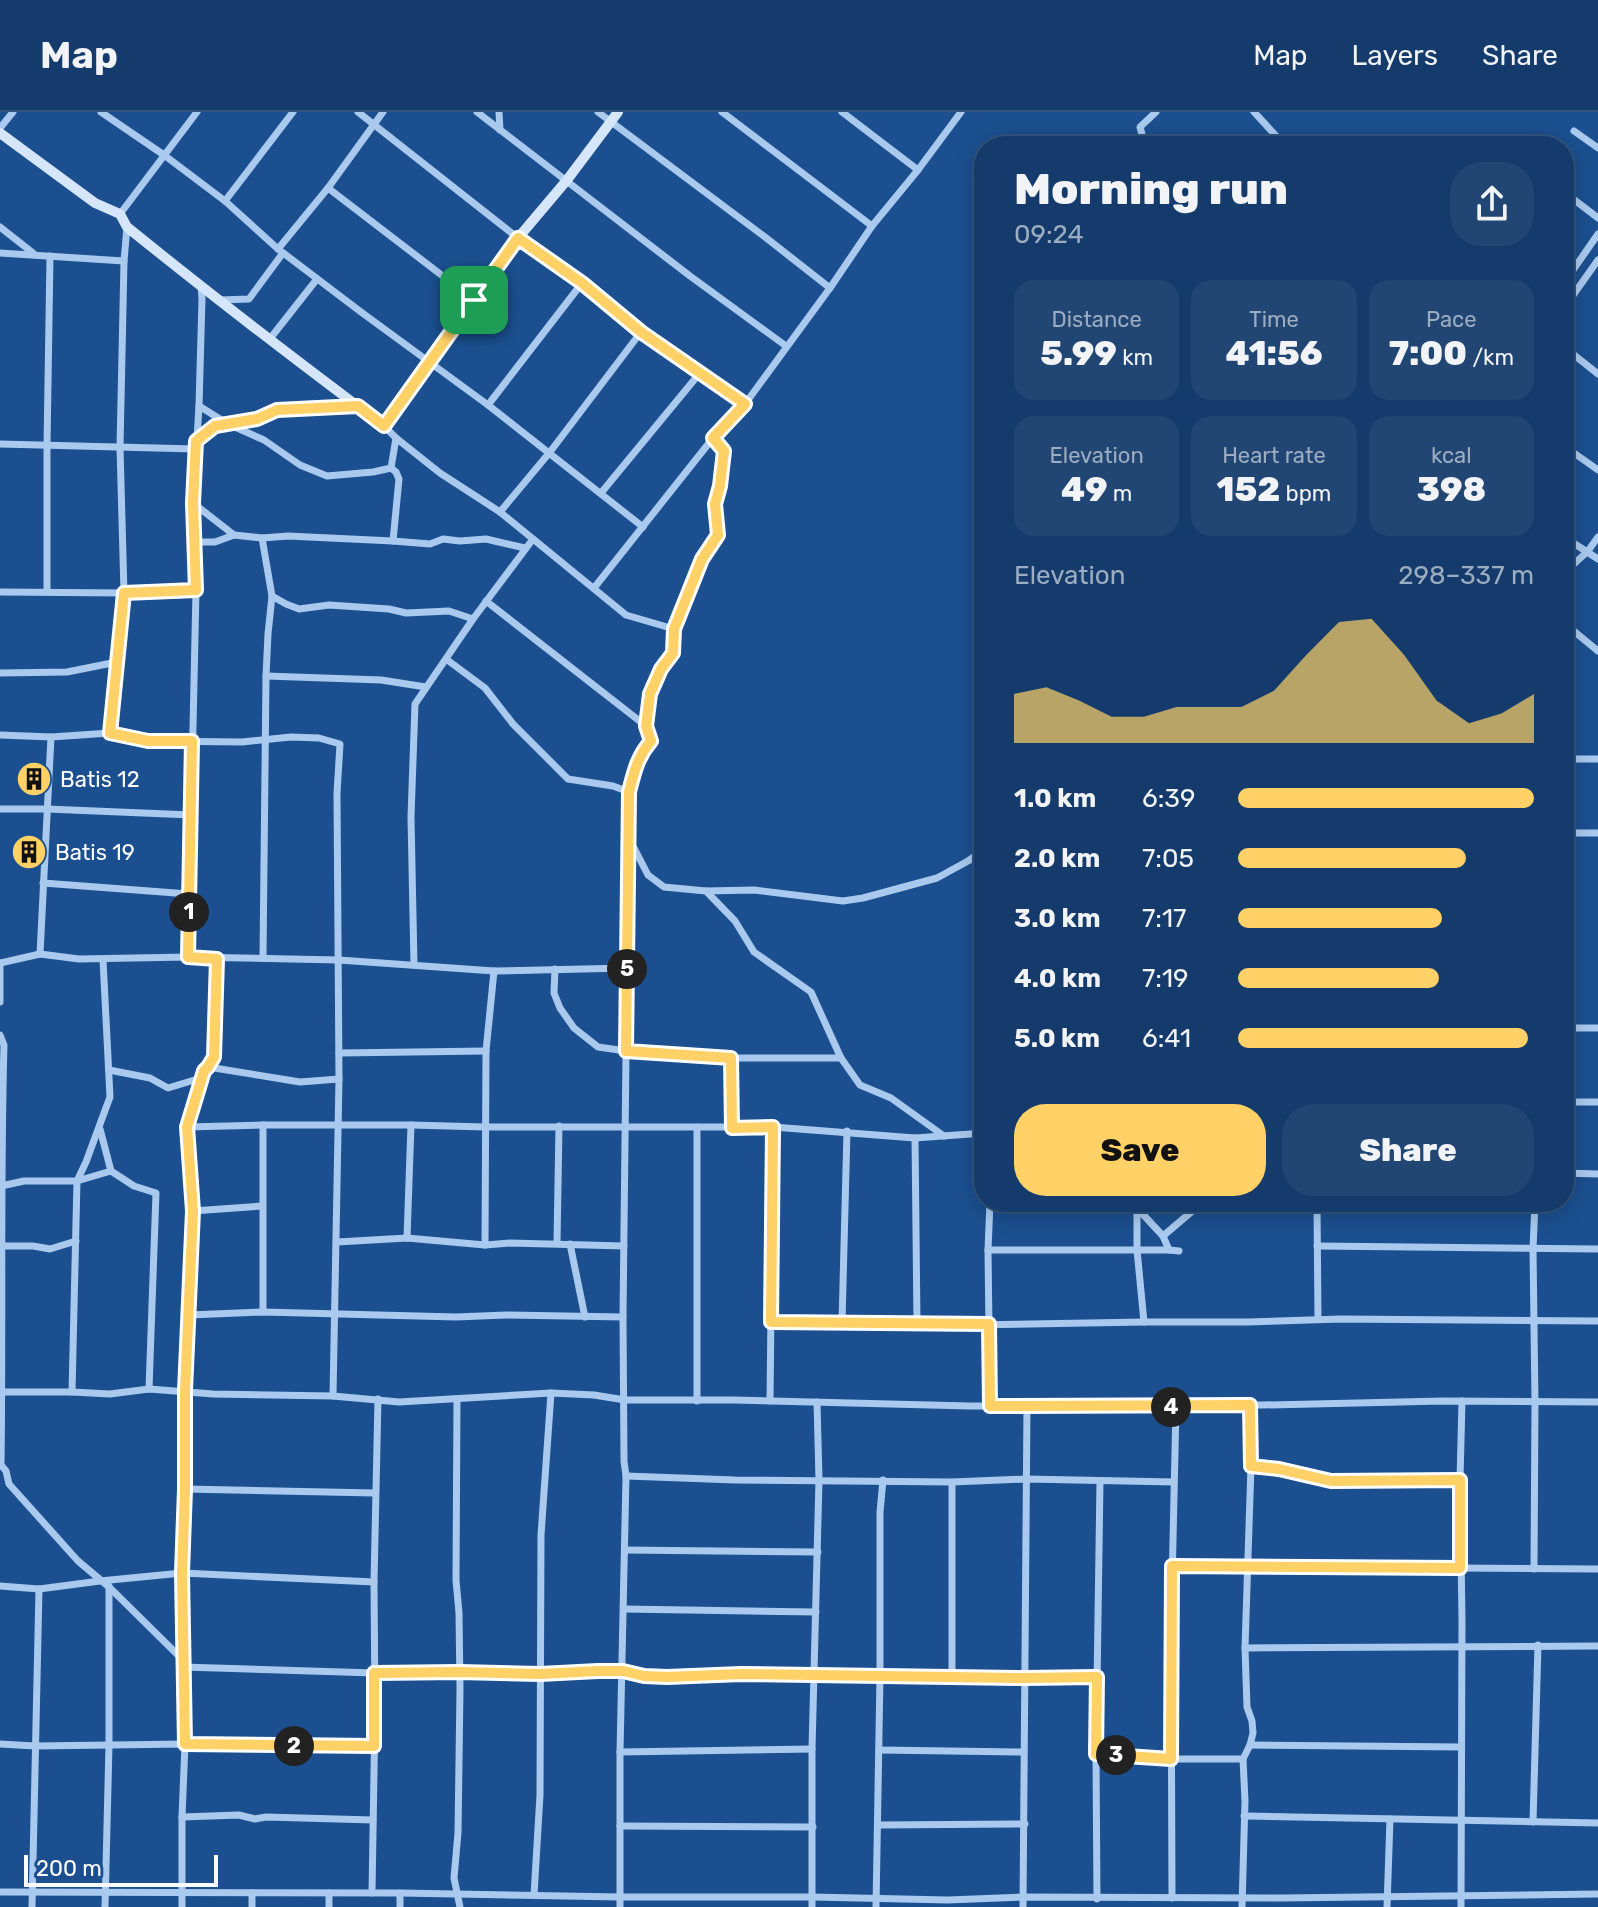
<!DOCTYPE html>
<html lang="en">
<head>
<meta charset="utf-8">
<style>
  :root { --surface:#143b6b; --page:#214673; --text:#f1f3f6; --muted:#9dadc1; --line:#33557e; --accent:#ffd166 }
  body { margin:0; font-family:Rubik,sans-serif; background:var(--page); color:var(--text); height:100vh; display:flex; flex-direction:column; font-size:30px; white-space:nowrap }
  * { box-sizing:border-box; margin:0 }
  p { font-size:26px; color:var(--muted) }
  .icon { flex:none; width:44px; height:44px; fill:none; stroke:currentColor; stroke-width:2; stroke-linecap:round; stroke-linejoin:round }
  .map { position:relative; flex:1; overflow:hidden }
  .panel { position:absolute; left:974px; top:24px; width:600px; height:1076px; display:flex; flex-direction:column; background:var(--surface); border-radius:32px; box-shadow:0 4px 20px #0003,0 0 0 2px var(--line) }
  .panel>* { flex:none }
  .scale { position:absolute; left:24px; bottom:20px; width:194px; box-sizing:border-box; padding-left:8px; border:4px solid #fff; border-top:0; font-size:22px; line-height:28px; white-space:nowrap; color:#fff; -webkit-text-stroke:6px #1b4f8f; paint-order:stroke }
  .pin { position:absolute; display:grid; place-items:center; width:68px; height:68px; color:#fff; margin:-34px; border-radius:16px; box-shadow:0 4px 12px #0006 }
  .km { position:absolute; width:40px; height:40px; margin:-20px; border-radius:50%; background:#222; color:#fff; font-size:22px; line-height:40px; text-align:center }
  .round { display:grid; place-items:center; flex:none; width:84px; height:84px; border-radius:32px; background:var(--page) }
  .summary { display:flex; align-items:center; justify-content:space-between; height:136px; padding:0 40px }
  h1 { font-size:44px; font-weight:800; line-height:60px }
  .figures { display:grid; grid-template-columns:repeat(3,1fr); gap:12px; height:136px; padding:8px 40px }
  .figures div { display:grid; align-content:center; border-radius:20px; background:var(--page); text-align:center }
  .figures b { font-size:34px; font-weight:800 }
  .figures small { font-size:22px; font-weight:400 }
  .figures p { font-size:22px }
  .chart { height:224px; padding:16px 40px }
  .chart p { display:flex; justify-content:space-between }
  .chart svg { width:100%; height:144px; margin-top:8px; fill:var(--accent); opacity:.7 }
  .button { display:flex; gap:16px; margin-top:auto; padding:16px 40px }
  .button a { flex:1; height:92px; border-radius:32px; background:var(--accent); color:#111; font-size:32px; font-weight:800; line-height:92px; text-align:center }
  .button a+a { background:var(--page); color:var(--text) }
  ul { padding:0 40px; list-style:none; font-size:26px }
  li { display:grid; grid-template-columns:128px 96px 1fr; align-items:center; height:60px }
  li i { height:20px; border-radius:10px; background:var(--accent) }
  header { display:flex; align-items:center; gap:48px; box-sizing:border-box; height:112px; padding:0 40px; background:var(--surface); border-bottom:2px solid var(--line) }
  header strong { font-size:38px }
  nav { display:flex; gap:44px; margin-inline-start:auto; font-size:28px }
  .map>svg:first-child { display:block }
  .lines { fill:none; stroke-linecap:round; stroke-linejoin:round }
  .street { stroke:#a9c9ee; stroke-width:7 }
  .secondary { stroke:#d6e6fa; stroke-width:10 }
  .route-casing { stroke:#fff; stroke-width:16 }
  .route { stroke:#ffd166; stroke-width:10 }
  .labels { text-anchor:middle; stroke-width:7; stroke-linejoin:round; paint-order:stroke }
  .poi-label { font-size:22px; fill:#fff; stroke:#1b4f8f; text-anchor:start }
</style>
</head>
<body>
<header>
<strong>Map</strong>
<nav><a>Map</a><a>Layers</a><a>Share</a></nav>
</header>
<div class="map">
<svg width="1598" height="1795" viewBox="0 0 1598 1795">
  <rect width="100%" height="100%" fill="#1b4f8f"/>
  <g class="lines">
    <g class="street">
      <polyline points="101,0 164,43 225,89 278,137 361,200 488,293 643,415"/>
      <polyline points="358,0 518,126 582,171 641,220 745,292"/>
      <polyline points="477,0 690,164 786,234"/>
      <polyline points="499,0 500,18"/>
      <polyline points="598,0 765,125 830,176"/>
      <polyline points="722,0 872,114"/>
      <polyline points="842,0 918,58"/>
      <polyline points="1254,0 1278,26 1290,34"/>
      <polyline points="0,16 13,0"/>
      <polyline points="1574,19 1598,36"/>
      <polyline points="1150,34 1143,26 1140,15 1156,0"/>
      <polyline points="328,76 474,188"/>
      <polyline points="1564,80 1598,106"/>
      <polyline points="225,89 293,0"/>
      <polyline points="120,102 197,0"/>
      <polyline points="0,115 33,141"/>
      <polyline points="278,137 328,76 383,0"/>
      <polyline points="0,141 124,149"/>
      <polyline points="1564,171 1598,122"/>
      <polyline points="220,188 249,187 283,141"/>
      <polyline points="1564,196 1598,148"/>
      <polyline points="269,228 317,167"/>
      <polyline points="1564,235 1598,262"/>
      <polyline points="488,293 582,171"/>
      <polyline points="199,294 228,312 264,328 300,353 327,364 373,360 391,356"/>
      <polyline points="384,314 396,326 440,361 500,400 626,503 674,517"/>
      <polyline points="196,329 215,314 257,307 277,298 358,294"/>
      <polyline points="0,332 195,337"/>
      <polyline points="1564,334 1598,358"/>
      <polyline points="601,381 699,262"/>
      <polyline points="193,391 234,423"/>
      <polyline points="500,400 550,340 641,220"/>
      <polyline points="1564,425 1598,447"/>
      <polyline points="262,426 272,484 268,522 266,564 263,846"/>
      <polyline points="393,429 399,367 396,360 391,356 396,326"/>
      <polyline points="194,430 215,430 234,423 262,426 288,424 393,429 430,432 443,427 460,429 486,427 525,436"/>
      <polyline points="1564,461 1588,439 1598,425"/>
      <polyline points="594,476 713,326 745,292 830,176 872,114 918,58 961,0"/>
      <polyline points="47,479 47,334 50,144"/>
      <polyline points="0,480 124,481 196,478"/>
      <polyline points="272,484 286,492 299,497 329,493 389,497 406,501 449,499 473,507"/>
      <polyline points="486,489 646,614"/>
      <polyline points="1564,511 1598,539"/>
      <polyline points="446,547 485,576 513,612 568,667 613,674 629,680"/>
      <polyline points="0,561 67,560 117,550"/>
      <polyline points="266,564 381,568 426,575"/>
      <polyline points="110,621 124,481 120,335 124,149 127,115"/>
      <polyline points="0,623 51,625 110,621 148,629 242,630 291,625 319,626 340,632 337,681 339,967 333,1284"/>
      <polyline points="1564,647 1598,647"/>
      <polyline points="0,697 47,697 191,703"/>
      <polyline points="1564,721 1598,721"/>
      <polyline points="631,725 632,732 648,763 664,775 706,779 754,778 843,789 863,786 937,766 968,749 984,738"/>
      <polyline points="43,771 189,782"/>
      <polyline points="706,779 735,809 754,840 811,880 841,946 860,973 891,986 944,1024"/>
      <polyline points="40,842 51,625"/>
      <polyline points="188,845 196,478 193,391 199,294 202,187 201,174"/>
      <polyline points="0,851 40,842 79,847 188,845 339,848 494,859 627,856"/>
      <polyline points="414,853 411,705 415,592 473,507 533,427"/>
      <polyline points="555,857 554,881 560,896 574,916 598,935 626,939 731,946 841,946"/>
      <polyline points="0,890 0,851"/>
      <polyline points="1564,916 1598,916"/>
      <path d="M0,923L4,933C0,1073 3,1213 1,1353L6,1359L9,1372L78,1449L109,1475L183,1548"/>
      <polyline points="339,941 486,939"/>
      <polyline points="731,946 732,1016"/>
      <polyline points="208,955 300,970 339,967"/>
      <polyline points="109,958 150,966 168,976 201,966"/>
      <polyline points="1564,990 1598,990"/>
      <polyline points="263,1013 263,1200"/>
      <polyline points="187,1015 263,1013 411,1013 485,1015 773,1015 915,1026 984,1021"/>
      <polyline points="697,1015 697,1289"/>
      <polyline points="915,1026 917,1212"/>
      <polyline points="111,1059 134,1074 156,1081 149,1277"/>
      <polyline points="1564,1061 1598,1062"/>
      <polyline points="1,1074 24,1069 77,1069 111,1059 100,1017"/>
      <polyline points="990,1090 988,1138 990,1294"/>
      <polyline points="1137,1090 1137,1138 1144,1210"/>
      <polyline points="1317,1090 1318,1207"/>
      <polyline points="1138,1097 1163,1124 1169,1138 1179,1139"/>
      <polyline points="193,1099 262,1094"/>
      <polyline points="1163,1124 1203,1090"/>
      <polyline points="407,1126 411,1013"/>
      <polyline points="337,1130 407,1126 485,1133 510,1131 624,1134"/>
      <polyline points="557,1131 559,1014"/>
      <polyline points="570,1132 585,1205"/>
      <polyline points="485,1133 486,939 494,859"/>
      <polyline points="0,1134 33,1134 50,1137 76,1129"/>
      <polyline points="1317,1134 1598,1137"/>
      <polyline points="988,1138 1169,1138"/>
      <polyline points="189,1203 263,1200 456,1205 506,1203 623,1205"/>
      <polyline points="771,1210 967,1213 1144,1210 1248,1210 1341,1207 1598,1209"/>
      <polyline points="842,1211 847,1019"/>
      <polyline points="0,1280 72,1280 110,1282 149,1277 213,1282 333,1284 399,1290 551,1281 594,1283 625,1288 733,1288 969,1294 1176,1295 1443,1289 1598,1290"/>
      <polyline points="72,1280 77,1069 86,1050 110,985 103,848"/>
      <polyline points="457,1287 456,1468 459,1501 460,1577 458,1721 454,1766 460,1795"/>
      <polyline points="770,1289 773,1015"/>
      <polyline points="1251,1354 1279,1357 1331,1369 1460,1368"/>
      <polyline points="626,1364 735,1368 952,1370 1026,1367 1174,1370"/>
      <polyline points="952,1370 952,1565"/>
      <polyline points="185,1377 375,1381"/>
      <polyline points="625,1438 818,1440"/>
      <polyline points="1172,1454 1598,1457"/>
      <polyline points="1534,1457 1535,1290 1533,1137 1535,1090"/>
      <polyline points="0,1474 39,1477 100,1469 182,1461 374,1470"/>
      <polyline points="624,1497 816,1500"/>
      <polyline points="1245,1536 1598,1534"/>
      <polyline points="183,1555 374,1561 459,1560 540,1562 623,1559 644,1564 667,1565 741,1562 1024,1566 1097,1565"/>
      <polyline points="0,1632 35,1634 185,1632 374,1634"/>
      <polyline points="1250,1633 1461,1635"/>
      <polyline points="879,1638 1023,1640"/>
      <polyline points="620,1640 812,1637"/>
      <polyline points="1096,1642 1171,1647 1243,1647"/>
      <polyline points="1244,1704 1598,1711"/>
      <polyline points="182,1705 239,1703 255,1707 266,1705 373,1708"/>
      <polyline points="1533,1710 1538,1533"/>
      <polyline points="878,1713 1025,1712"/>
      <polyline points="620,1714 813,1715"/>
      <polyline points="0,1780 400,1781 620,1785 812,1785 948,1788 1023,1785 1282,1786 1598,1782"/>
      <polyline points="372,1781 375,1600 374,1470 378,1287"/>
      <polyline points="400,1781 400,1795"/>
      <polyline points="534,1783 540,1683 541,1423 551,1281"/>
      <polyline points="1172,1786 1171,1518 1176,1295"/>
      <polyline points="1097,1787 1096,1642 1100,1369"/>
      <polyline points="32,1795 39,1477"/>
      <polyline points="105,1795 109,1633 109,1474"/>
      <polyline points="182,1795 182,1705 185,1632 182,1461 185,1377 185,1279 193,1099 187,1015 204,959 208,955 214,945 217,847"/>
      <polyline points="252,1795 252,1781"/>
      <polyline points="329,1795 329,1781"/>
      <path d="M620,1795V1640L626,1364L624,1349L623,1205L629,680C634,661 637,645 651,629L646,614L650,582L661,557L673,541L674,517L702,447L718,423L715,392L720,374L724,339L713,326"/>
      <polyline points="812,1795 812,1637 819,1368 817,1290"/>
      <polyline points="876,1795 880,1564 880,1400 883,1368"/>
      <polyline points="1023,1795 1027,1293"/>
      <polyline points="1242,1795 1245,1689 1243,1647 1250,1633 1253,1621 1252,1609 1247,1595 1245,1536 1251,1354 1250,1293"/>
      <polyline points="1387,1795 1390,1707"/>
      <polyline points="1461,1795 1462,1509 1460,1368 1462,1289"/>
    </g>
    <path class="secondary" d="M0,21L95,91L120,102L127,115C211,183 297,249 384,314L518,126L567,68L618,0"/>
  </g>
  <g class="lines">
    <g class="route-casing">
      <path id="route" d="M518,126L582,171L641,220L745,292L713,326L724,339L720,374L715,392L718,423L702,447L674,517L673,541L661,557L650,582L646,614L651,629C637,645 634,661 629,680L626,939L731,946L732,1016L773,1015L771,1210L989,1212L990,1294L1250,1293L1251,1354L1279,1357L1331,1369L1460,1368V1456L1172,1454L1171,1647L1096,1642L1097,1565L1024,1566L741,1562L667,1565L644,1564L623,1559H598L540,1562L459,1560L374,1561V1634L185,1632L182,1461L185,1377V1279L193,1099L187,1015L204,959L208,955L214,945L217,847L188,845L192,629H148L110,621L124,481L196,478L193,391L196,329L215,314L257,307L277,298L358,294L384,314Z"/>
    </g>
    <use href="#route" class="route"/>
  </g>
  <defs>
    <g id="building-disc" transform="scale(1.8)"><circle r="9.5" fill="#ffd166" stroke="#1b4f8f"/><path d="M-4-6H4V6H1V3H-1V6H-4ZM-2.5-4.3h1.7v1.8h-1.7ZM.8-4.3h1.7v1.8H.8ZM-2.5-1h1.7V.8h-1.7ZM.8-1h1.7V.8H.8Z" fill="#111"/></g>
  </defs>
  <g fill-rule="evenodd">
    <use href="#building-disc" x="34" y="667"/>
    <use href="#building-disc" x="29" y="740"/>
  </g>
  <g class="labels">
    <g class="poi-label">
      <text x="60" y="675">Batis 12</text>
      <text x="55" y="748">Batis 19</text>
    </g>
  </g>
</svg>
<div class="scale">200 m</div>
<div class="pin" style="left:474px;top:188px;background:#1e9e55"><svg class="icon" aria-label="arrive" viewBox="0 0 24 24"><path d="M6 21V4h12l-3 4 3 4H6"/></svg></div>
<b class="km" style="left:189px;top:800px">1</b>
<b class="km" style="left:294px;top:1634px">2</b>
<b class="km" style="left:1116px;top:1643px">3</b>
<b class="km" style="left:1171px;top:1295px">4</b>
<b class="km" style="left:627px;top:857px">5</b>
<section class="panel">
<div class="summary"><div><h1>Morning run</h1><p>09:24</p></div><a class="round"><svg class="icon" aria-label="share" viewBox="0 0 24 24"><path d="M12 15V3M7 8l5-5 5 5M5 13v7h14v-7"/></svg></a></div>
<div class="figures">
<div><p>Distance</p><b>5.99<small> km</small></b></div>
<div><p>Time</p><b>41:56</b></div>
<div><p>Pace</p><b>7:00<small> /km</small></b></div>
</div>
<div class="figures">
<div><p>Elevation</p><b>49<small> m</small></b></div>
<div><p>Heart rate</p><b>152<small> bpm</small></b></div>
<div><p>kcal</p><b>398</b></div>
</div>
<div class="chart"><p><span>Elevation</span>298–337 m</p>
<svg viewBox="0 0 160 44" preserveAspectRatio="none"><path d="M0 44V29L10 27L20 31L30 36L40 36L50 33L60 33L70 33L80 28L90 17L100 7L110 6L120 17L130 31L140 38L150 35L160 29V44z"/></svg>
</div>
<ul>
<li><b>1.0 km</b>6:39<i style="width:100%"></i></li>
<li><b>2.0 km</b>7:05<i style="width:77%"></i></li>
<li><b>3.0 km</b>7:17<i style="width:69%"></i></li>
<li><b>4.0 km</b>7:19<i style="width:68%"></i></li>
<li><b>5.0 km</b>6:41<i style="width:98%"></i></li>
</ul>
<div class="button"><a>Save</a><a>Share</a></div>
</section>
</div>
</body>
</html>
